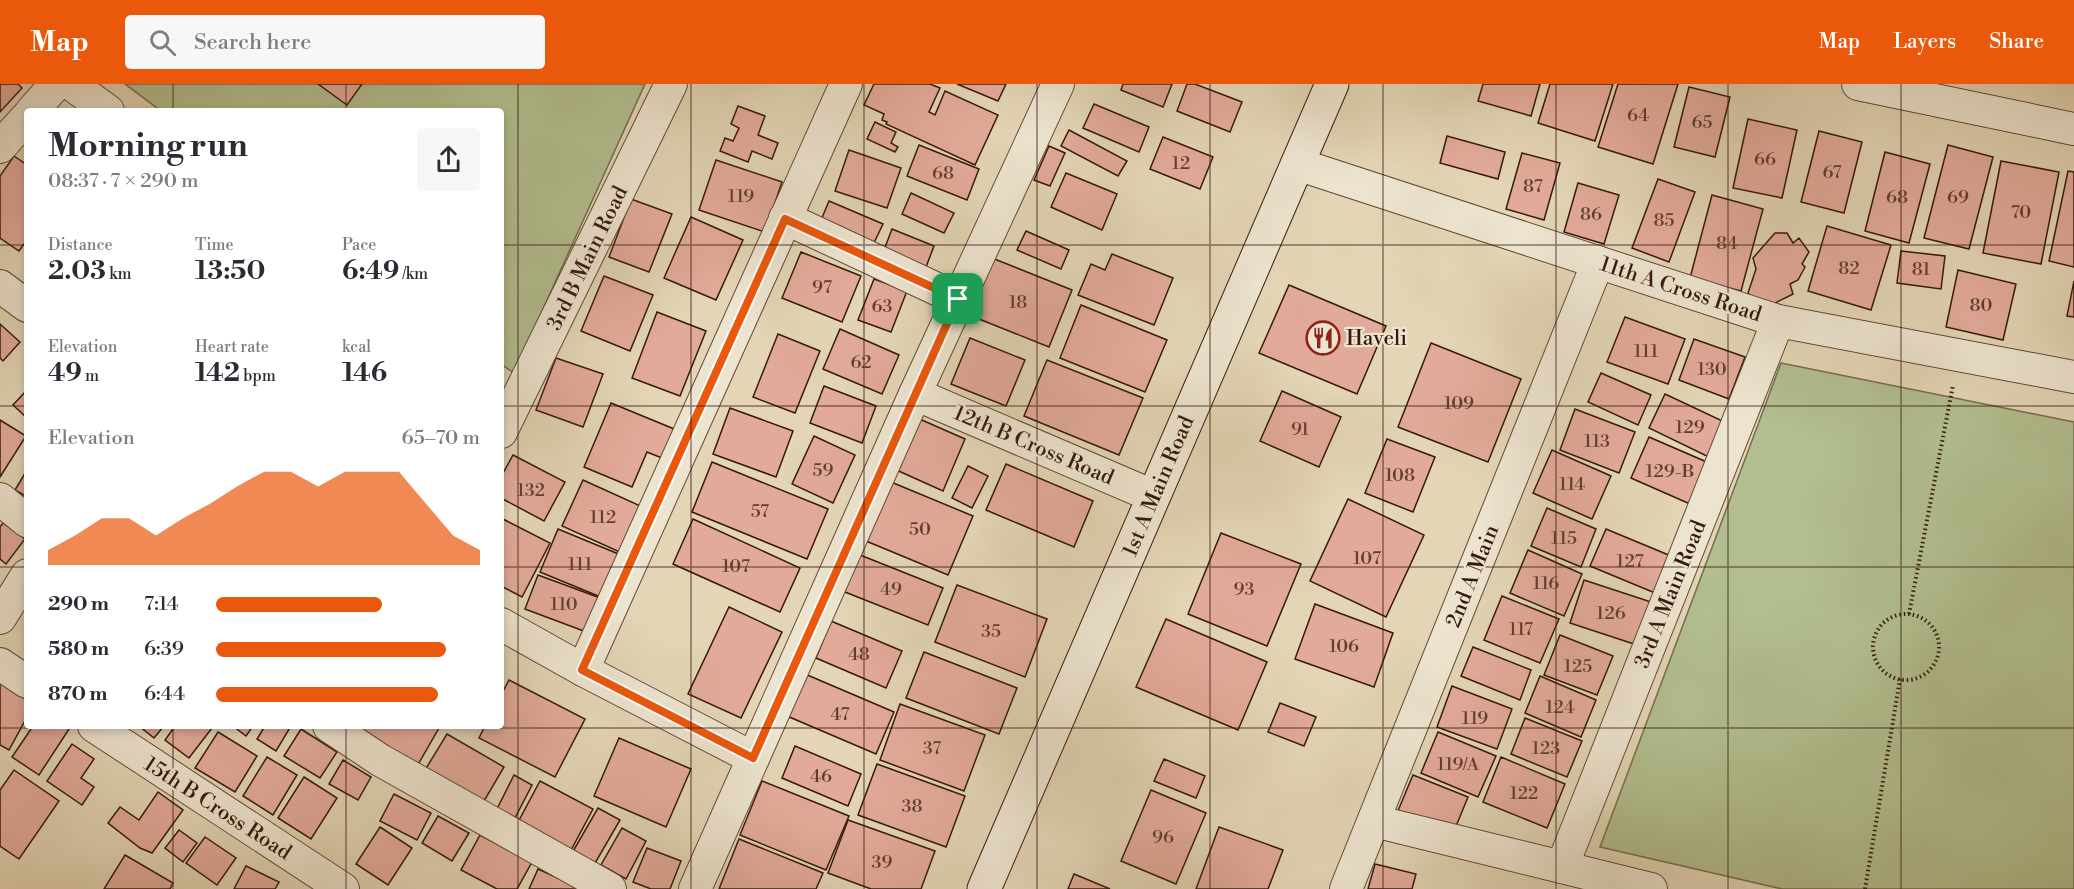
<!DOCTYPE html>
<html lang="en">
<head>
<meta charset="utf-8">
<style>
  :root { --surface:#fff; --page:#f7f7f7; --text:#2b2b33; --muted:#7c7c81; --accent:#ea580c }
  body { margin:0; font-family:"Libre Bodoni",serif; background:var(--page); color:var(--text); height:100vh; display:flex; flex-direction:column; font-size:22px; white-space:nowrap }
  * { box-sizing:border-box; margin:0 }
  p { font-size:20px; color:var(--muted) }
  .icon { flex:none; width:33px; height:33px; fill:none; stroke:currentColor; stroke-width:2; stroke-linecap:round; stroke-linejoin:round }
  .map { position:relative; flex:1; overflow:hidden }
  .drawer { position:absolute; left:24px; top:24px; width:480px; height:621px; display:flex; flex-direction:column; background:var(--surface); border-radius:6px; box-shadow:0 3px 9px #0003 }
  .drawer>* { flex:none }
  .pin { position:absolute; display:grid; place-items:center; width:51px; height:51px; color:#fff; margin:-26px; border-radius:12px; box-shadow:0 3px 9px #0006 }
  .round { display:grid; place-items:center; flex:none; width:63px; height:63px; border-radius:6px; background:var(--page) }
  .summary { display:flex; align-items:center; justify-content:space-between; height:102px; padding:0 24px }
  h1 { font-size:33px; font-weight:800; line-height:45px }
  .metrics { display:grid; grid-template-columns:repeat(3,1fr); gap:9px; height:102px; padding:6px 24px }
  .metrics div { display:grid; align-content:center }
  .metrics b { font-size:26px; font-weight:800 }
  .metrics small { font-size:16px; font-weight:400 }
  .metrics p { font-size:16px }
  .chart { height:168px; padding:12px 24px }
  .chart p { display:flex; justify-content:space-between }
  .chart svg { width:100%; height:108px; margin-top:6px; fill:var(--accent); opacity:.7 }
  ul { padding:0 24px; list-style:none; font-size:20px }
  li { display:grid; grid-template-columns:96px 72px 1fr; align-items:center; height:45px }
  li i { height:15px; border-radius:8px; background:var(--accent) }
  header { display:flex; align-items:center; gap:36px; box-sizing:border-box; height:84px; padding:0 30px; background:var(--accent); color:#fff }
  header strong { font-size:28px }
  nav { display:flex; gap:33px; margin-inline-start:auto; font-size:21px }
  .search { width:420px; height:54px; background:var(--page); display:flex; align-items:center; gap:15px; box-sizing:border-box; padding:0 21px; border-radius:6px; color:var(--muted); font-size:22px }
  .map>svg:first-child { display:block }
  .green { fill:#b2be8f; stroke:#746c4e; stroke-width:1.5 }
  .building { fill:#e2aa9a; stroke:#36190e; stroke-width:1.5 }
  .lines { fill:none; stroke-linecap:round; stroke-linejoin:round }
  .street-casing { stroke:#614838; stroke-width:34 }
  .secondary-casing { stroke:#36190e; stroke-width:35 }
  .path { stroke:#36190e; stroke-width:4; stroke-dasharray:1.5 3; stroke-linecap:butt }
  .street { stroke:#ede4cf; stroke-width:32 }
  .secondary { stroke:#ede4cf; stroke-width:33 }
  .route-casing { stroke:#fff; stroke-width:12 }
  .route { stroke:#ea580c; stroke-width:8 }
  .grid { fill:none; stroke:#36190e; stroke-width:1.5; stroke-opacity:0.55 }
  .labels { text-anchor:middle; stroke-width:4.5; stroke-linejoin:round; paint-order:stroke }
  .number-label { font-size:18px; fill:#613d31 }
  .street-label { font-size:21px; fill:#36190e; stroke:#ede4cf }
  .poi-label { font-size:21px; fill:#36190e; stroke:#ede4cf; text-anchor:start }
</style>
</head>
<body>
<header>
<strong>Map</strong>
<div class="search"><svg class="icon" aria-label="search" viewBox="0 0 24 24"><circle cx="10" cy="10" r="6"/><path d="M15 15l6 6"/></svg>Search here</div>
<nav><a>Map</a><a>Layers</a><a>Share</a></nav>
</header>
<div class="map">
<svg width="2074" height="805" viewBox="0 0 2074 805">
  <rect width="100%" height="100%" fill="#e3d5b5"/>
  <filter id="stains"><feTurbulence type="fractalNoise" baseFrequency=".00333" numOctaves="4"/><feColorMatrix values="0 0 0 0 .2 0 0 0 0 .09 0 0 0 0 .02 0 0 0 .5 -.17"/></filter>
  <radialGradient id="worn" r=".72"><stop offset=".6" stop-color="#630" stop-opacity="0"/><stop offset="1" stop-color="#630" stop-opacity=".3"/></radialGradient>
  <g class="green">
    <polygon points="125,0 645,0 514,289 501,280 501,27 161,27"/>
    <polygon points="1781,279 2074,338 2074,805 1782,805 1600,763"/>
  </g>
  <g class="building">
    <polygon points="0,0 18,0 22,4 0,28"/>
    <polygon points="318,0 362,0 347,21"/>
    <polygon points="874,0 930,0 940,4 929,28 935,31 945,7 998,31 975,81 886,40 887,38 882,36 884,30 864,21"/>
    <polygon points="957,0 1006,0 998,17"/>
    <polygon points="1123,0 1172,0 1163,23 1121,6"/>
    <polygon points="1187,0 1195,0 1242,18 1230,48 1177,27"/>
    <polygon points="1483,0 1540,0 1531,32 1478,17"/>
    <polygon points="1550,0 1613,0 1595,57 1538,39"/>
    <polygon points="1618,0 1678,0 1653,80 1598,63"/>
    <polygon points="1689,3 1730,13 1715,73 1674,63"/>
    <polygon points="1094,20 1149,43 1139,68 1083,44"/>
    <polygon points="738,22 765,32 758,51 778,59 772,75 752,67 748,78 720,67 725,54 733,57 739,44 731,40"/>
    <polygon points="1748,35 1797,46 1782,114 1733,104"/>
    <polygon points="875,38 896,48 891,59 898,63 895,68 867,55"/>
    <polygon points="1069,46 1127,77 1118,92 1061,62"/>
    <polygon points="1819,47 1862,58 1844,129 1801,118"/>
    <polygon points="1447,52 1505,68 1498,95 1440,79"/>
    <polygon points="1163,53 1213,73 1200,105 1150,85"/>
    <polygon points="919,61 979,85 967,116 907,92"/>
    <polygon points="1948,61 1993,73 1969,165 1924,154"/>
    <polygon points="1049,62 1065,69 1050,102 1034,96"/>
    <polygon points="849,66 901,84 887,124 835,107"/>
    <polygon points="1885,68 1930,80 1909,159 1865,147"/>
    <polygon points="1522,69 1560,79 1544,136 1506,125"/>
    <polygon points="14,72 27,81 27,156 19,167 0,154 0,92"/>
    <polygon points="716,76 782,98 765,148 699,126"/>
    <polygon points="2001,77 2059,88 2041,180 1983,169"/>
    <polygon points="2068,87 2074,88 2074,183 2049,177"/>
    <polygon points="1066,89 1117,110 1102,146 1051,123"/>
    <polygon points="1658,95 1695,108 1669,178 1632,164"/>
    <polygon points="1578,99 1619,111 1604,160 1564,148"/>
    <polygon points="911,109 954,129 944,149 902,130"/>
    <polygon points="1712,111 1763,125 1741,207 1690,194"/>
    <polygon points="631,115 672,130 649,188 609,173"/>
    <polygon points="829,117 883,140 872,163 819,141"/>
    <polygon points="691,133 743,156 716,216 664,194"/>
    <polygon points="1827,142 1891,161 1871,226 1808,207"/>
    <polygon points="892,145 934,162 926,183 884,166"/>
    <polygon points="1026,147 1069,166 1061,185 1017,166"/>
    <polygon points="1775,149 1787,149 1793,159 1799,154 1809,168 1802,180 1805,183 1798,196 1790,200 1793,210 1759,227 1759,219 1748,209 1756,185 1753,174"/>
    <polygon points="1901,167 1945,172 1941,205 1897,199"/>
    <polygon points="801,168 861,192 842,238 782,214"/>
    <polygon points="1112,170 1173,194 1154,241 1078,211 1091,180 1105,186"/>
    <polygon points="987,172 1072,206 1049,263 964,229"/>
    <polygon points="1958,186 2016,200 2003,256 1946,243"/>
    <polygon points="604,192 653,211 630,267 581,247"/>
    <polygon points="874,195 907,207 891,248 858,236"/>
    <polygon points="2074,197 2074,233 2067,232"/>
    <polygon points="1289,201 1386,242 1357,310 1259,269"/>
    <polygon points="1081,221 1167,256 1145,308 1060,274"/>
    <polygon points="657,228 706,247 680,312 632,294"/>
    <polygon points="1625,233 1685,255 1668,300 1607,278"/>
    <polygon points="0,240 20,258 3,277 0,274"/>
    <polygon points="840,245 899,271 882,310 823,285"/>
    <polygon points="778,250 820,267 795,329 753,313"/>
    <polygon points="970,254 1025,276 1006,322 951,300"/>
    <polygon points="1694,255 1745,273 1729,315 1679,296"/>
    <polygon points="1431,259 1521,295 1488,378 1398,343"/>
    <polygon points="556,274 603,290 583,343 536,326"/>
    <polygon points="1047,276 1143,314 1119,371 1024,332"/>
    <polygon points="1601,289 1651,311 1638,341 1588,318"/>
    <polygon points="824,302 876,322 862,359 810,339"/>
    <polygon points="27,306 27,334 13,321"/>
    <polygon points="1282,307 1341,333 1319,383 1260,357"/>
    <polygon points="1665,310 1731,341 1715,376 1649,344"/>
    <polygon points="611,319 679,347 667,376 647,368 632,403 584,383"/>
    <polygon points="730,324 793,347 776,393 713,370"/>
    <polygon points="1575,325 1635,348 1619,389 1560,366"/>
    <polygon points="915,333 965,355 943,407 892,384"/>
    <polygon points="0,336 26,352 0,393"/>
    <polygon points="814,352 855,371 833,419 792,400"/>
    <polygon points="1649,353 1709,379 1690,420 1631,394"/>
    <polygon points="1387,355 1435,373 1413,428 1365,409"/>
    <polygon points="1552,366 1611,392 1592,435 1533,409"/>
    <polygon points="513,371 565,398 544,437 501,414 501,393"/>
    <polygon points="712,378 828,425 807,475 692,428"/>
    <polygon points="1006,380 1093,417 1074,463 986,426"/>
    <polygon points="968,382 988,392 972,424 952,414"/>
    <polygon points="27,386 27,413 15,406"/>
    <polygon points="583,396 645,424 624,470 562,442"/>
    <polygon points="891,398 973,432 948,491 866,457"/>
    <polygon points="1348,415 1424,451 1386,533 1310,497"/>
    <polygon points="1547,424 1596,445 1581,483 1531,462"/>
    <polygon points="501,434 550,459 522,513 501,502"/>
    <polygon points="693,435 800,484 780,528 673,480"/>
    <polygon points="3,439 25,455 6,480 0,475 0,443"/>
    <polygon points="558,445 621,471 603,514 540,488"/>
    <polygon points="1606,445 1671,472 1655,509 1590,482"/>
    <polygon points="1221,449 1301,480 1267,562 1188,530"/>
    <polygon points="1528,466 1582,490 1564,532 1510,509"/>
    <polygon points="855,469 943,504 928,541 840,506"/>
    <polygon points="538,491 603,515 589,549 525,525"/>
    <polygon points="1584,496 1651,518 1637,561 1570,539"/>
    <polygon points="957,501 1047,535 1025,593 935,558"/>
    <polygon points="1502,512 1559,535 1540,579 1484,556"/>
    <polygon points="1315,520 1393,549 1374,603 1295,575"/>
    <polygon points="729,523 782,548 741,634 688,610"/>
    <polygon points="1166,535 1267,578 1238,646 1136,603"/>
    <polygon points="831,537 902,567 886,604 816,574"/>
    <polygon points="1560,551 1613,572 1597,611 1544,591"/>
    <polygon points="1473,563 1531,586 1520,616 1461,592"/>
    <polygon points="924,568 1017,604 999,650 906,614"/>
    <polygon points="805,590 894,628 876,670 787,632"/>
    <polygon points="1540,592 1596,616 1581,653 1525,629"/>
    <polygon points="509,596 585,635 555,693 479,654 485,642 501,642 501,611"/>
    <polygon points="0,599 27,614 27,633 9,666 0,661"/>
    <polygon points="1452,602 1512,625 1497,665 1437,643"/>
    <polygon points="1280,619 1316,633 1304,662 1268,648"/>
    <polygon points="900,620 985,651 964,707 880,676"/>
    <polygon points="1525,634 1582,657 1567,693 1511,670"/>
    <polygon points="33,642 71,642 39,691 12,673"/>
    <polygon points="139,642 164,642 154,654"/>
    <polygon points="175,642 210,642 212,644 189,674 165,656"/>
    <polygon points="233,642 253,642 246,652"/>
    <polygon points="265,642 291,642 276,667 257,655"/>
    <polygon points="352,642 435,642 439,644 416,684"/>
    <polygon points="301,645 337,668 320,694 284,672"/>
    <polygon points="218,648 257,672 235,708 195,684"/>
    <polygon points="1438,648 1496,672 1478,713 1421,689"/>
    <polygon points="447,650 504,683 480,724 422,691"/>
    <polygon points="619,654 691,685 666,743 594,712"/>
    <polygon points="72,660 94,675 81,694 94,703 82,721 47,697"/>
    <polygon points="795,662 861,690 848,722 782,694"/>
    <polygon points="267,673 297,691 273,731 243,712"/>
    <polygon points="1501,673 1565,700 1547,744 1483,718"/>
    <polygon points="1164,675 1205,692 1196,714 1154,697"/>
    <polygon points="343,676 371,693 358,716 329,700"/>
    <polygon points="877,680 965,712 946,763 858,731"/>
    <polygon points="14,686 59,717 19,775 0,762 0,706"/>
    <polygon points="514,691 532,701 515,734 497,725"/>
    <polygon points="1413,691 1468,713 1452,752 1397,729"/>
    <polygon points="304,693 337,714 311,755 278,734"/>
    <polygon points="540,697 593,725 570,768 517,740"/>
    <polygon points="762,697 849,732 826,786 740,751"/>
    <polygon points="1151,706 1206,729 1176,800 1121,777"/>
    <polygon points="158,708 183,726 152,769 140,764 108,739 120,723 139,736"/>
    <polygon points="394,710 431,729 417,756 380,737"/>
    <polygon points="598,724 620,736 594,781 572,769"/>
    <polygon points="438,732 469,749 452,777 422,759"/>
    <polygon points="848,736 935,767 921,805 871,805 828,789"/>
    <polygon points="380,743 412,764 388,801 356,780"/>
    <polygon points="1219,743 1283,766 1268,805 1196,805"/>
    <polygon points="622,744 646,757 626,795 601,781"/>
    <polygon points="179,746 197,759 183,778 165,764"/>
    <polygon points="480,751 532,778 517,805 497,805 461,786"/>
    <polygon points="205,753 236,774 217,801 186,779"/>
    <polygon points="739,755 823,789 816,805 719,805"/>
    <polygon points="647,764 681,777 670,805 651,805 633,798"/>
    <polygon points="125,771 173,799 170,805 104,805"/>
    <polygon points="1375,780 1416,790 1412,805 1368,805"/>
    <polygon points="246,782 279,798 275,805 234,805"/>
    <polygon points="538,785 582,805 529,805"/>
    <polygon points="1074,790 1110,805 1068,805"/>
  </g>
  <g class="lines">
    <g class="street-casing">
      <g id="street">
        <polyline points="71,0 108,27"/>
        <polyline points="1858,0 2074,45"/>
        <polyline points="32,27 56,0"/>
        <polyline points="0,63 27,33"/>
        <polyline points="1297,80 1778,237 2074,293"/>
        <polyline points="785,134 958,215"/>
        <polyline points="0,202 27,222"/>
        <polyline points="915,310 1153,412"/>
        <polyline points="501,348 671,0"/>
        <polyline points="0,415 27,437"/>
        <polyline points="0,534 27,491"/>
        <polyline points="501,540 583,586 753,674"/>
        <polyline points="0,580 27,598"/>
        <polyline points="583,586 846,0"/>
        <polyline points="94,642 343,805"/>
        <polyline points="329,642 380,676 610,805"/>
        <polyline points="1374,737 1651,805"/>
        <polyline points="1562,783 1778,237"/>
        <polyline points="695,805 915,310 1058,0"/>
        <polyline points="1346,805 1598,178"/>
      </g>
    </g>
    <g class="secondary-casing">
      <polyline id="secondary" points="984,805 1332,0"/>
    </g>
    <g class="path">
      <polyline points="1909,530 1953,301"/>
      <circle cx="1906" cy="563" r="33"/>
      <polyline points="1865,805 1900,595"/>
    </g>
    <use href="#street" class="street"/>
    <use href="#secondary" class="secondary"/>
  </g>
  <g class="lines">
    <g class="route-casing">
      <polygon id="route" points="785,135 958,215 753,674 582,586"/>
    </g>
    <use href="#route" class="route"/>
  </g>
  <path class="grid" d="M173,0V27M346,0V27M518,0V805M691,0V805M864,0V805M1037,0V805M1210,0V805M1383,0V805M1556,0V805M1728,0V805M1901,0V805M0,161H27M501,161H2074M0,322H27M501,322H2074M0,483H27M501,483H2074M173,642V805M346,642V805M0,644H2074"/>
  <defs>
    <g id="restaurant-ring" transform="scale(1.725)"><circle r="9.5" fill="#ede4cf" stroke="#8f2418" stroke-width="1.5"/><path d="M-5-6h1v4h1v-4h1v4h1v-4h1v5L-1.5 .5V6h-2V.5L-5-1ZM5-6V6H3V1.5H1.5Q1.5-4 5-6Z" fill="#8f2418"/></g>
  </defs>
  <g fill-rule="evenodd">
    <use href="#restaurant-ring" x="1323" y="254"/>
  </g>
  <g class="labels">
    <g class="number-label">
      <text x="1638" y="37">64</text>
      <text x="1702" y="44">65</text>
      <text x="1765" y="81">66</text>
      <text x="1181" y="85">12</text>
      <text x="1832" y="94">67</text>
      <text x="943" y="95">68</text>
      <text x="1533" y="108">87</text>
      <text x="741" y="118">119</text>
      <text x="1897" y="119">68</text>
      <text x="1958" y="119">69</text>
      <text x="2021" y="134">70</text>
      <text x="1591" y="136">86</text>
      <text x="1664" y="142">85</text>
      <text x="1727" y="165">84</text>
      <text x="1849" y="190">82</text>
      <text x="1921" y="191">81</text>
      <text x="822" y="209">97</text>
      <text x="1018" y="224">18</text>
      <text x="1981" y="227">80</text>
      <text x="882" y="228">63</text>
      <text x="1646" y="273">111</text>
      <text x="861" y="284">62</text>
      <text x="1712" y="291">130</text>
      <text x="1459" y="325">109</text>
      <text x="1690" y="349">129</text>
      <text x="1300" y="351">91</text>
      <text x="1597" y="363">113</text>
      <text x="823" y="392">59</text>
      <text x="1670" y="393">129-B</text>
      <text x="1400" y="397">108</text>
      <text x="1572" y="406">114</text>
      <text x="531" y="412">132</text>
      <text x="760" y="433">57</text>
      <text x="603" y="439">112</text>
      <text x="920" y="451">50</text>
      <text x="1564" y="460">115</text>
      <text x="1367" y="480">107</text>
      <text x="1630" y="483">127</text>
      <text x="580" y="486">111</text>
      <text x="736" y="488">107</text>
      <text x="1546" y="505">116</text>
      <text x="891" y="511">49</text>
      <text x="1244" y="511">93</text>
      <text x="564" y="526">110</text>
      <text x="1611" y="535">126</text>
      <text x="1521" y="551">117</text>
      <text x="991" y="553">35</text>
      <text x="1344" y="568">106</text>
      <text x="859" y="576">48</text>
      <text x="1578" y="588">125</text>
      <text x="1560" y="629">124</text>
      <text x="840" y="636">47</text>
      <text x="1475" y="640">119</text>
      <text x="932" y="670">37</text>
      <text x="1546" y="670">123</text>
      <text x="1458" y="686">119/A</text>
      <text x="821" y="698">46</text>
      <text x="1524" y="715">122</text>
      <text x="912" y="728">38</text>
      <text x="1163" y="759">96</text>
      <text x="882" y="784">39</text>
    </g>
    <g class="street-label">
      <text transform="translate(587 174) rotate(-64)" y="7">3rd B Main Road</text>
      <text transform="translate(1681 205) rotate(18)" y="7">11th A Cross Road</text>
      <text transform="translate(1034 361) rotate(23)" y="7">12th B Cross Road</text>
      <text transform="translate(1158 402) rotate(-67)" y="7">1st A Main Road</text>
      <text transform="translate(1472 492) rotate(-68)" y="7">2nd A Main</text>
      <text transform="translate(1670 510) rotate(-68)" y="7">3rd A Main Road</text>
      <text transform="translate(218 724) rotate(33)" y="7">15th B Cross Road</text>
    </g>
    <g class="poi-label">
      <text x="1346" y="261">Haveli</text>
    </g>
  </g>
  <rect width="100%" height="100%" filter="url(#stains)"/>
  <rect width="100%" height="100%" fill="url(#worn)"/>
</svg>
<div class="pin" style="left:958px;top:215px;background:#1e9e55"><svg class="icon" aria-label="arrive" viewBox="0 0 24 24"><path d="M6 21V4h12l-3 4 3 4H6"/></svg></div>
<section class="drawer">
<div class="summary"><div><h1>Morning run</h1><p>08:37 · 7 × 290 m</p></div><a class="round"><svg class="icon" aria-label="share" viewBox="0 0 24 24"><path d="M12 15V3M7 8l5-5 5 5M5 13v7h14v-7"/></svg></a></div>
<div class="metrics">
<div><p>Distance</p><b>2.03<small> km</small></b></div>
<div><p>Time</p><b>13:50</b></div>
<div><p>Pace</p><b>6:49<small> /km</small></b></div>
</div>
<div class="metrics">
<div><p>Elevation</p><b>49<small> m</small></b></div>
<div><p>Heart rate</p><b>142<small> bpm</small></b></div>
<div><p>kcal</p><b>146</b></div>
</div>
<div class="chart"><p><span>Elevation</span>65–70 m</p>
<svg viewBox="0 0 160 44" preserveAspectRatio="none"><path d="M0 44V38L10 32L20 25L30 25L40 32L50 25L60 19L70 12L80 6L90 6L100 12L110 6L120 6L130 6L140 19L150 32L160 38V44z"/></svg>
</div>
<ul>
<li><b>290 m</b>7:14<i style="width:63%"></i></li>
<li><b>580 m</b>6:39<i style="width:87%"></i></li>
<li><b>870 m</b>6:44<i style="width:84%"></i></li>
</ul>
</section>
</div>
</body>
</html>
